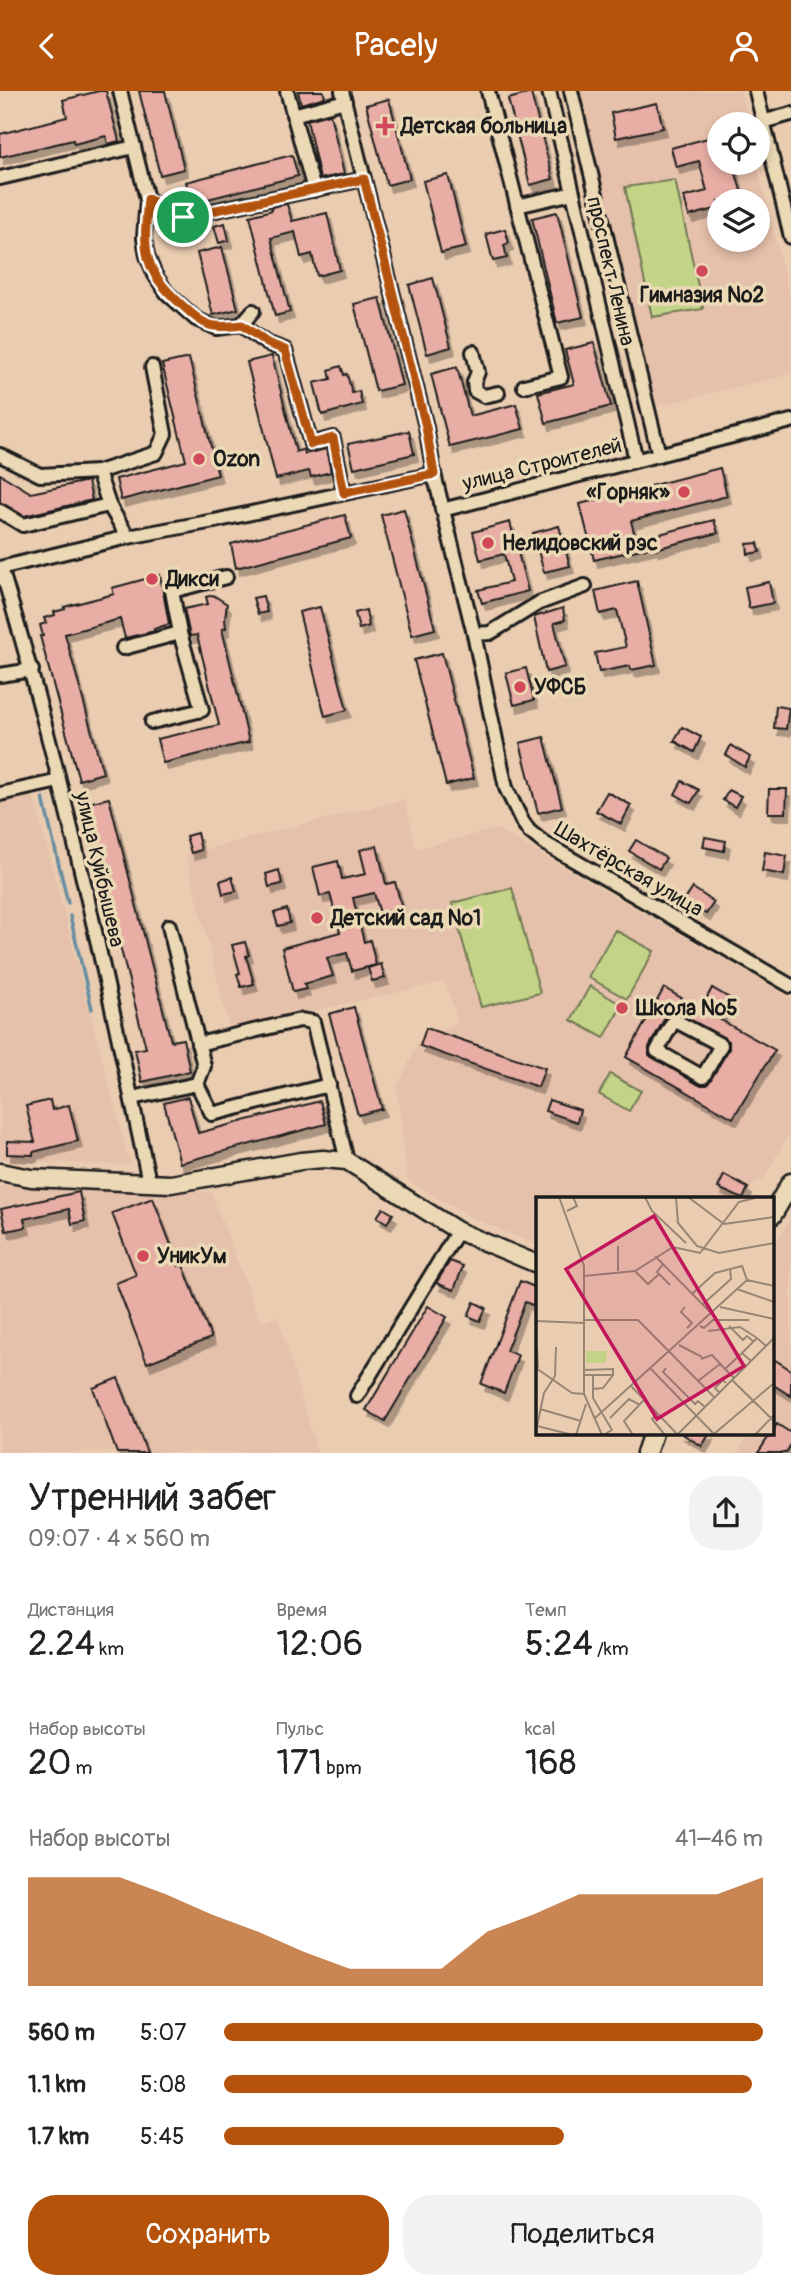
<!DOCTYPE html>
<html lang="ru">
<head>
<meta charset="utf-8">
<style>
  :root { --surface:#fff; --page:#f2f2f2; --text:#222; --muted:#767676; --accent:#b45309 }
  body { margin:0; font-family:Pangolin,sans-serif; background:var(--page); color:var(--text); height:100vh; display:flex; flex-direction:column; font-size:26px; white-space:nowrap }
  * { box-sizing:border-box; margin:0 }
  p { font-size:23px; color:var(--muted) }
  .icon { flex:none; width:38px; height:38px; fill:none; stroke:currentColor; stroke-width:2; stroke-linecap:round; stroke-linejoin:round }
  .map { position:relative; height:1362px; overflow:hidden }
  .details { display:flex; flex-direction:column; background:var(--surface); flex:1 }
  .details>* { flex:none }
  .controls { position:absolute; left:707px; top:21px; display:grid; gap:14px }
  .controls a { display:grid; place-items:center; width:63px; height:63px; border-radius:50%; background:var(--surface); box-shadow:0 4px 10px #0003; font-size:35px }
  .pin { position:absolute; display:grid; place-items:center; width:60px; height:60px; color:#fff; margin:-30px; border:4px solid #fff; border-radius:50%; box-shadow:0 2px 7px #0007 }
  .round { display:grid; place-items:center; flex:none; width:74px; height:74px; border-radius:28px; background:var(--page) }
  .summary { display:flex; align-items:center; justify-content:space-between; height:119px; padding:0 28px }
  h1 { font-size:38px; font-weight:600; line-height:52px }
  .stats { display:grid; grid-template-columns:repeat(3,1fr); gap:10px; height:119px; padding:7px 28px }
  .stats div { display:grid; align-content:center }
  .stats b { font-size:35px; font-weight:600 }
  .stats small { font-size:19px; font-weight:400 }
  .stats p { font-size:19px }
  .chart { height:196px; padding:14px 28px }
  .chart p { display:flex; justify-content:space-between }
  .chart svg { width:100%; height:126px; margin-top:7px; fill:var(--accent); opacity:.7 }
  .primary-button { display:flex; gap:14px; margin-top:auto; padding:14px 28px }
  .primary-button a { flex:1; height:80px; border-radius:28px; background:var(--accent); color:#fff; font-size:28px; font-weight:600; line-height:80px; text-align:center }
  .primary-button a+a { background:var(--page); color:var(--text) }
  ul { padding:0 28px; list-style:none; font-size:23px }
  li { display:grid; grid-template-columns:112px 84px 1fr; align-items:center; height:52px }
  li i { height:18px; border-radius:9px; background:var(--accent) }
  header { display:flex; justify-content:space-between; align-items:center; height:91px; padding:0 28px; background:var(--accent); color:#fff; font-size:32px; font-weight:600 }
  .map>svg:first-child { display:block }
  .built { fill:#e5c0aa; fill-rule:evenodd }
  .green { fill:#c3d387; stroke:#707852; stroke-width:2 }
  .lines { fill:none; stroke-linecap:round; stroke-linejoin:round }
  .stream { stroke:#688ea2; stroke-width:3.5 }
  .building { fill:#e8aea5; stroke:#1c1c1c; stroke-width:2; fill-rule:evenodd; filter:url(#shadow) }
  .street-casing { stroke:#1c1c1c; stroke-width:18 }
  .secondary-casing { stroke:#1c1c1c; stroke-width:21 }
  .primary-casing { stroke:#1c1c1c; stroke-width:23 }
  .street { stroke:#ebd9b6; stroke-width:12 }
  .secondary { stroke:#ebd9b6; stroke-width:16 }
  .primary { stroke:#ebd9b6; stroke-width:18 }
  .route-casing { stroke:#fff; stroke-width:14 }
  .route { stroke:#b45309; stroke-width:9 }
  .poi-dot { fill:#d1495b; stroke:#ebd9b6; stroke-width:2.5 }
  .labels { text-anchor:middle; stroke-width:7; stroke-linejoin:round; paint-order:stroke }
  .poi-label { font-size:21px; font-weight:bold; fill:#1c1c1c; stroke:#ebd9b6; text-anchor:start }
  .street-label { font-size:21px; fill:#1c1c1c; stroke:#ebd9b6 }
  .inset-road { fill:none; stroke:#988675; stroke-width:2 }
  .view { fill:#c2185b; fill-opacity:0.15; stroke:#c2185b; stroke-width:3.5 }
  .inset-edge { fill:none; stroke:#1c1c1c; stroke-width:3.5 }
</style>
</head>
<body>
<header><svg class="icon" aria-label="back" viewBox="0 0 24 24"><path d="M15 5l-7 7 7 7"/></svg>Pacely<svg class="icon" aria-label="person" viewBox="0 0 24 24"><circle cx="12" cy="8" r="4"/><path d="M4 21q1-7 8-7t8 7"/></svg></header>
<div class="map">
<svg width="791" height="1362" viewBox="0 0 791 1362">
  <defs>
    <filter id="shadow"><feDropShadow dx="4" dy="7" stdDeviation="0" flood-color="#0004"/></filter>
  </defs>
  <rect width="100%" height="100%" fill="#eaccb1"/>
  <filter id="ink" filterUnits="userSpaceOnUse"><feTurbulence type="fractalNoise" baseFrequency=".0143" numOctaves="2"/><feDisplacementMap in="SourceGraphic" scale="14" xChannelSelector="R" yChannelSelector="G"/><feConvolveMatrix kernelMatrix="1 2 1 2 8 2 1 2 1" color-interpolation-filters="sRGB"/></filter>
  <g filter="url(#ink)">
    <g class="built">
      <path d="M578,0H740L748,33H719V72H757L791,212V283L653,316ZM719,110H758V149H719Z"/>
      <polygon points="32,701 130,1074 12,1070 0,1066 0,708"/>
      <polygon points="405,709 416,758 497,738 791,907 791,1040 762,1090 756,1089 745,1108 537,1108 537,1154 473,1127 407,1089 397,996 426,937 439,941 458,931 445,891 230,938 186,764 287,737"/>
      <polygon points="0,1093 3,1095 77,1095 211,1101 260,1230 278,1226 317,1361 0,1361"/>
      <polygon points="789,1130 791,1131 791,1361 738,1362 749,1342 772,1342 772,1159"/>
    </g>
    <g class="green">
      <polygon points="675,89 703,218 652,226 625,96"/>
      <polygon points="512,797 540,902 481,916 452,812"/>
      <polygon points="615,839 654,860 627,908 588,886"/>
      <polygon points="590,895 622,914 604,947 571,929"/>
      <polygon points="610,983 641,1000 629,1020 599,1003"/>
    </g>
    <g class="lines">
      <g class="stream">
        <polyline points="43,707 68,812"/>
        <polyline points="70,825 92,918"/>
      </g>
    </g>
    <g class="building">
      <polygon points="99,0 106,0 119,50 108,53 106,45 74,53 73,49 0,66 0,43 67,26 63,9"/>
      <polygon points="139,0 165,0 184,78 160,84"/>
      <polygon points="298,0 323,0 325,6 301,13"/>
      <polygon points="531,2 553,88 530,94 508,8"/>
      <polygon points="389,8 410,88 387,94 366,14"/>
      <polygon points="657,12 663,37 616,47 611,22"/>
      <polygon points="330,23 344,83 320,88 307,29"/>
      <polygon points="719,44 719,72 733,72 744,110 719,110 719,117 689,125 684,106 707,100 699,70 676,76 671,57"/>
      <polygon points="292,64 298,85 192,112 186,91"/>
      <polygon points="448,84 466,156 441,162 423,90"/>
      <polygon points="287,113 292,130 327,122 340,179 317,185 312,163 301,166 295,141 271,147 290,221 275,225 250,125 272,119 271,116"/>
      <polygon points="557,121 583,226 557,232 532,127"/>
      <polygon points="225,132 229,149 219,152 214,135"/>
      <polygon points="505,138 509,152 504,154 507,167 493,170 486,143"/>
      <polygon points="222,156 238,218 213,224 197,162"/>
      <polygon points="433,187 451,256 427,263 409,194"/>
      <polygon points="380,207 402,294 376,300 354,213"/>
      <polygon points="594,252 611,315 546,332 538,302 574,293 565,259"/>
      <polygon points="272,265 296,361 304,358 305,363 326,358 331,381 311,386 309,380 276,388 247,271"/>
      <polygon points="189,267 218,384 121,409 116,388 186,370 162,273"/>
      <polygon points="341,275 344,284 347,283 352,302 359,300 362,313 322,324 314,292 331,288 329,279"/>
      <polygon points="457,276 470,325 516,313 523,338 450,356 431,283"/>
      <polygon points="409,340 414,363 354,377 348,353"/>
      <polygon points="720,377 727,405 631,430 636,449 714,429 718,442 655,458 654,455 594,469 580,413"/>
      <polygon points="0,383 31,402 88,390 92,409 24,425 0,411"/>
      <polygon points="404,418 435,538 412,544 381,424"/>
      <polygon points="345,424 351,447 236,477 231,453"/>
      <polygon points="510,431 528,500 482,512 478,499 511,491 504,463 480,469 473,441"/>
      <polygon points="559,435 570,475 544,481 533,442"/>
      <polygon points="758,452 760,461 748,463 747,453"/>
      <polygon points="160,484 169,533 154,538 155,540 125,547 120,528 65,543 103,682 79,689 40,545 43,545 40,534 46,532 44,527 55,524 54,521 65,518 64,516 114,503 112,497"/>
      <polygon points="637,490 656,574 631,579 630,575 599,581 595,562 626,556 617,519 600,523 595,500"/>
      <polygon points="769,491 773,512 749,517 745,496"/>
      <polygon points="213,504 227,513 225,528 226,537 222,538 249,651 163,672 157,648 219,634 197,544 190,545 184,518 208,513 206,506"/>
      <polygon points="263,505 267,521 258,523 253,507"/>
      <polygon points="320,516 347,619 325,625 299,521"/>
      <polygon points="563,517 565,529 554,532 565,576 546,581 534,526"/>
      <polygon points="366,519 369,535 359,538 355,522"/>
      <polygon points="442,562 474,687 446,694 414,569"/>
      <polygon points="526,577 534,609 514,614 506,582"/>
      <polygon points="776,615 789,617 786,638 774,637"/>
      <polygon points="682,636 701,646 694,661 674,650"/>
      <polygon points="544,646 562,716 538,722 520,652"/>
      <polygon points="731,654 750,666 745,676 726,664"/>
      <polygon points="682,690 699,699 691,712 675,703"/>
      <polygon points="769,698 787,698 786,722 768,722"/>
      <polygon points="729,699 741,705 735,716 723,709"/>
      <polygon points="607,701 631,714 621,733 596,720"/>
      <polygon points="109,707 171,950 183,948 190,980 142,991 135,959 146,957 84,713"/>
      <polygon points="197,742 201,759 191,762 186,745"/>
      <polygon points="705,746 726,750 724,760 703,756"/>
      <polygon points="636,749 666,767 659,778 629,760"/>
      <polygon points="377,755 386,793 395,791 402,817 380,822 374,802 353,807 364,851 370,849 376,874 352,880 347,862 327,867 333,885 304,893 306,898 293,901 282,857 340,841 330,803 320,805 313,776 338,770 342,788 366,783 360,759"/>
      <polygon points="765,761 787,765 784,784 762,780"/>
      <polygon points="279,779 282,793 269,796 266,783"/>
      <polygon points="232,786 236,800 223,803 220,790"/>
      <polygon points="693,797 714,811 706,823 685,809"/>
      <polygon points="287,818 290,832 278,835 274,822"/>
      <polygon points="245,851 249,864 246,865 254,893 241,896 237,883 240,882 232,854"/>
      <polygon points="381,873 385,887 372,890 368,877"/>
      <path d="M664,897L701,918L712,897L731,908L719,928L775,959L733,1027L626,966ZM674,920L729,950V958L707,994H699L649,964V956L666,925Z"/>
      <polygon points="354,916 382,1018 358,1024 329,923"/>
      <polygon points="426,937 545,977 538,996 420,955"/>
      <polygon points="188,1006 198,1042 320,1010 326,1033 180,1072 164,1012"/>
      <polygon points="50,1009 52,1019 69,1014 78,1050 33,1061 33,1064 7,1063 7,1050 35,1051 26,1015"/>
      <polygon points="549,1009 580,1019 577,1031 545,1020"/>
      <polygon points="724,1084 748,1097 743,1108 718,1097"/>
      <polygon points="79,1101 85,1130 72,1133 69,1118 24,1128 26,1136 6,1140 1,1118"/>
      <polygon points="153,1107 179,1175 183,1174 211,1247 147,1272 116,1192 136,1184 112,1122"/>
      <polygon points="383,1117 393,1123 387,1132 377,1126"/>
      <polygon points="450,1170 463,1175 454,1199 436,1192"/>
      <polygon points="520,1190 537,1197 537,1216 525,1211 506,1260 518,1264 504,1302 481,1293"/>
      <polygon points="474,1211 486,1217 480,1230 468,1225"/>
      <polygon points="428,1215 447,1226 385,1330 366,1319"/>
      <polygon points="772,1267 791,1279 791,1305 772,1293"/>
      <polygon points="118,1287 147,1362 117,1362 93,1297"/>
      <polygon points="777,1333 791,1342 791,1353 786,1362 758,1362"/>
      <polygon points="681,1342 710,1342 702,1355"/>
    </g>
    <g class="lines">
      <g class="street-casing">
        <g id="street">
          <polyline points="287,0 314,99"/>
          <polyline points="342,0 426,336 434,383 474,543 506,697 522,730 529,740 544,752 791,895"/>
          <polyline points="488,0 561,286 524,295"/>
          <polyline points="549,0 636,369"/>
          <polyline points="571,0 659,364"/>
          <polyline points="756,0 791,146"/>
          <polyline points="293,24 345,10"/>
          <polyline points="762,31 791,23"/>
          <polyline points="134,56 147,108 144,147 147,165 155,184 167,202 196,228 216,237 241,234 253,220"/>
          <polyline points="0,87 134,56 120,0"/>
          <polyline points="147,108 183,126 364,88"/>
          <polyline points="517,115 573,102"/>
          <polyline points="241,234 266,252 285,259 311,353 333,347 344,402"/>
          <polyline points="473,261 478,281 474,291 475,300 484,305 498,302"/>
          <polyline points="0,364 40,384 98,381"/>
          <polyline points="441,411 442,419 791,330"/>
          <polyline points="109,414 98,381 156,362 165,343 152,276"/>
          <polyline points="0,420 23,434 109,414 128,446"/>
          <polyline points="0,477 128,446 214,430 434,383 435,390"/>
          <path d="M1,477C62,679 106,885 149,1091"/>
          <polyline points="474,543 490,542 539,512 585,495"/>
          <polyline points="123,557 180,542"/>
          <polyline points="0,584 32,579"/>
          <polyline points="152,631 202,619 180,542 172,500 226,486"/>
          <polyline points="0,703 59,690"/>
          <polygon points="674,929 721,954 703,986 657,960"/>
          <polyline points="198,953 300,929 313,931 347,1070"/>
          <polyline points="197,993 212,1023 329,994"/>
          <polyline points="132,1007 197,993 204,975 169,835"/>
          <polyline points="357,1305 458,1140"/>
        </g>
      </g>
      <g class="secondary-casing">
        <polyline id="secondary" points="0,1081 31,1087 171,1093 301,1070 323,1068 347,1070 458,1140 537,1173"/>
      </g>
      <g class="primary-casing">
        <g id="primary">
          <polyline points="772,1124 791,1092"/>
          <polyline points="646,1362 653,1342"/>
        </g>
      </g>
      <use href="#street" class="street"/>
      <use href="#secondary" class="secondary"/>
      <use href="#primary" class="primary"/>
    </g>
  </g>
  <g class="lines" filter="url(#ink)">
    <g class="route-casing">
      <path id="route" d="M364,88L426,336L434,383L344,402L333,347L311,353L285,259L267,252L242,234C211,238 206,236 183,215C142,179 143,160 148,108L183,126Z"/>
    </g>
    <use href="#route" class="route"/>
  </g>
  <g class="poi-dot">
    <path d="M381.5 24.5h7v7h7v7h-7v7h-7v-7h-7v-7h7z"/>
    <circle cx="702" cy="180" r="7"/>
    <circle cx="199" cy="368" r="7"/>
    <circle cx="684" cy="401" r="7"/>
    <circle cx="488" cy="452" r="7"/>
    <circle cx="152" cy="488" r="7"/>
    <circle cx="520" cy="596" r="7"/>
    <circle cx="317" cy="827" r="7"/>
    <circle cx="622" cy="917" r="7"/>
    <circle cx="143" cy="1165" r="7"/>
  </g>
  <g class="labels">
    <g class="poi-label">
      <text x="401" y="42">Детская больница</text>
      <text x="702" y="211" text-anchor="middle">Гимназия №2</text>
      <text x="213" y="375">Ozon</text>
      <text x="670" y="408" text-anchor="end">«Горняк»</text>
      <text x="502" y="459">Нелидовский рэс</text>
      <text x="166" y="495">Дикси</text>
      <text x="534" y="603">УФСБ</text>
      <text x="331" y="834">Детский сад №1</text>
      <text x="636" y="924">Школа №5</text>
      <text x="157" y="1172">УникУм</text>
    </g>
    <g class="street-label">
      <text transform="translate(611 180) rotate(77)" y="7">проспект Ленина</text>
      <text transform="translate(542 373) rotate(-14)" y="7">улица Строителей</text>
      <text transform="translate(100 778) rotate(77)" y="7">улица Куйбышева</text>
      <text transform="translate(629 778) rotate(30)" y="7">Шахтёрская улица</text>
    </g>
  </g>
  <g transform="translate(536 1106)">
    <rect width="238" height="238" fill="#eaccb1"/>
    <path d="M50,154H71L70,166H50Z" fill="#c3d387"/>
    <path class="inset-road" d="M23,0L48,69V197L66,238M109,0L116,14L150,46M140,0L142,26L161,49L183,56L238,46M152,0L188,27M31,14L41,9L37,0M188,27L238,20M119,59L176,117M127,67L121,75L134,88M82,74V49M99,74L112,87L123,77M48,79L99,74L137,50L164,56L203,5L219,1M201,92L238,105M156,97L179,76L206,69L211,83L238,89M166,108L195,82L194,72M149,110L145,115L156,126L151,131M184,110L238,122M48,123H102L179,201M0,124L48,126M164,129L168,131L177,123H213M193,129L207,143L211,139L218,145M172,134L204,130L221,141M143,148L166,160M1,149L2,171M206,156L221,141L230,149M165,162L176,158L189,172M0,171L36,196L48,197M114,171L179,238M130,171L127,175L159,207L162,204L169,210M48,178H77V172L48,173M57,178V201L76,233L67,238M198,181L189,172L206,156L215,164M196,183L238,224M162,184L184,167M95,189L142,238M57,192L67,191L77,178M184,196L179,191L187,183L190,186M4,212L45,224M122,216L116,222L129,238M74,221L93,202L104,208M58,222L211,83M1,229L8,196L19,179L20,150M1,229L37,238M178,237L238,186M40,238L50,207M97,238L88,224L108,203M141,238L238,141M219,238L238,218"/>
    <path class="view" d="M118,19L208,169L121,222L30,72Z"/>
    <rect width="238" height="238" class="inset-edge"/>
  </g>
</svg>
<div class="controls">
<a><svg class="icon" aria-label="locate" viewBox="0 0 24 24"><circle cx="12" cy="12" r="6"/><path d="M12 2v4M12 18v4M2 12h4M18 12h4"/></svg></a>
<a><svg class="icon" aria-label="layers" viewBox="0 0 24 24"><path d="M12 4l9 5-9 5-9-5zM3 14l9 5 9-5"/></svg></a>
</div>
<div class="pin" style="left:183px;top:126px;background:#1e9e55"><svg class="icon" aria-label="arrive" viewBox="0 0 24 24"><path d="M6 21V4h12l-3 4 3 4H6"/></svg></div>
</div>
<section class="details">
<div class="summary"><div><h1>Утренний забег</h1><p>09:07 · 4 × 560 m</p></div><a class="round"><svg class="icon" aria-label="share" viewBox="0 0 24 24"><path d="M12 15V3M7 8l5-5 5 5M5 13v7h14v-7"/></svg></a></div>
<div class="stats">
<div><p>Дистанция</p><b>2.24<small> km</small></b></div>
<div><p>Время</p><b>12:06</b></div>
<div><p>Темп</p><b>5:24<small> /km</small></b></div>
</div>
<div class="stats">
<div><p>Набор высоты</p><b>20<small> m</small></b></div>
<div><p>Пульс</p><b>171<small> bpm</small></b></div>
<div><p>kcal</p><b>168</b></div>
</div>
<div class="chart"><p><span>Набор высоты</span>41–46 m</p>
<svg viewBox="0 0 160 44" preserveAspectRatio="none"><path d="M0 44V6L10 6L20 6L30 12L40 19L50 25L60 32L70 38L80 38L90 38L100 25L110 19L120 12L130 12L140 12L150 12L160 6V44z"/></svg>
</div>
<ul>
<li><b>560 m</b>5:07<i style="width:100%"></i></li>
<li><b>1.1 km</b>5:08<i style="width:98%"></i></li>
<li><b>1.7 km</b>5:45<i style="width:63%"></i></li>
</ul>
<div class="primary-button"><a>Сохранить</a><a>Поделиться</a></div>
</section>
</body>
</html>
